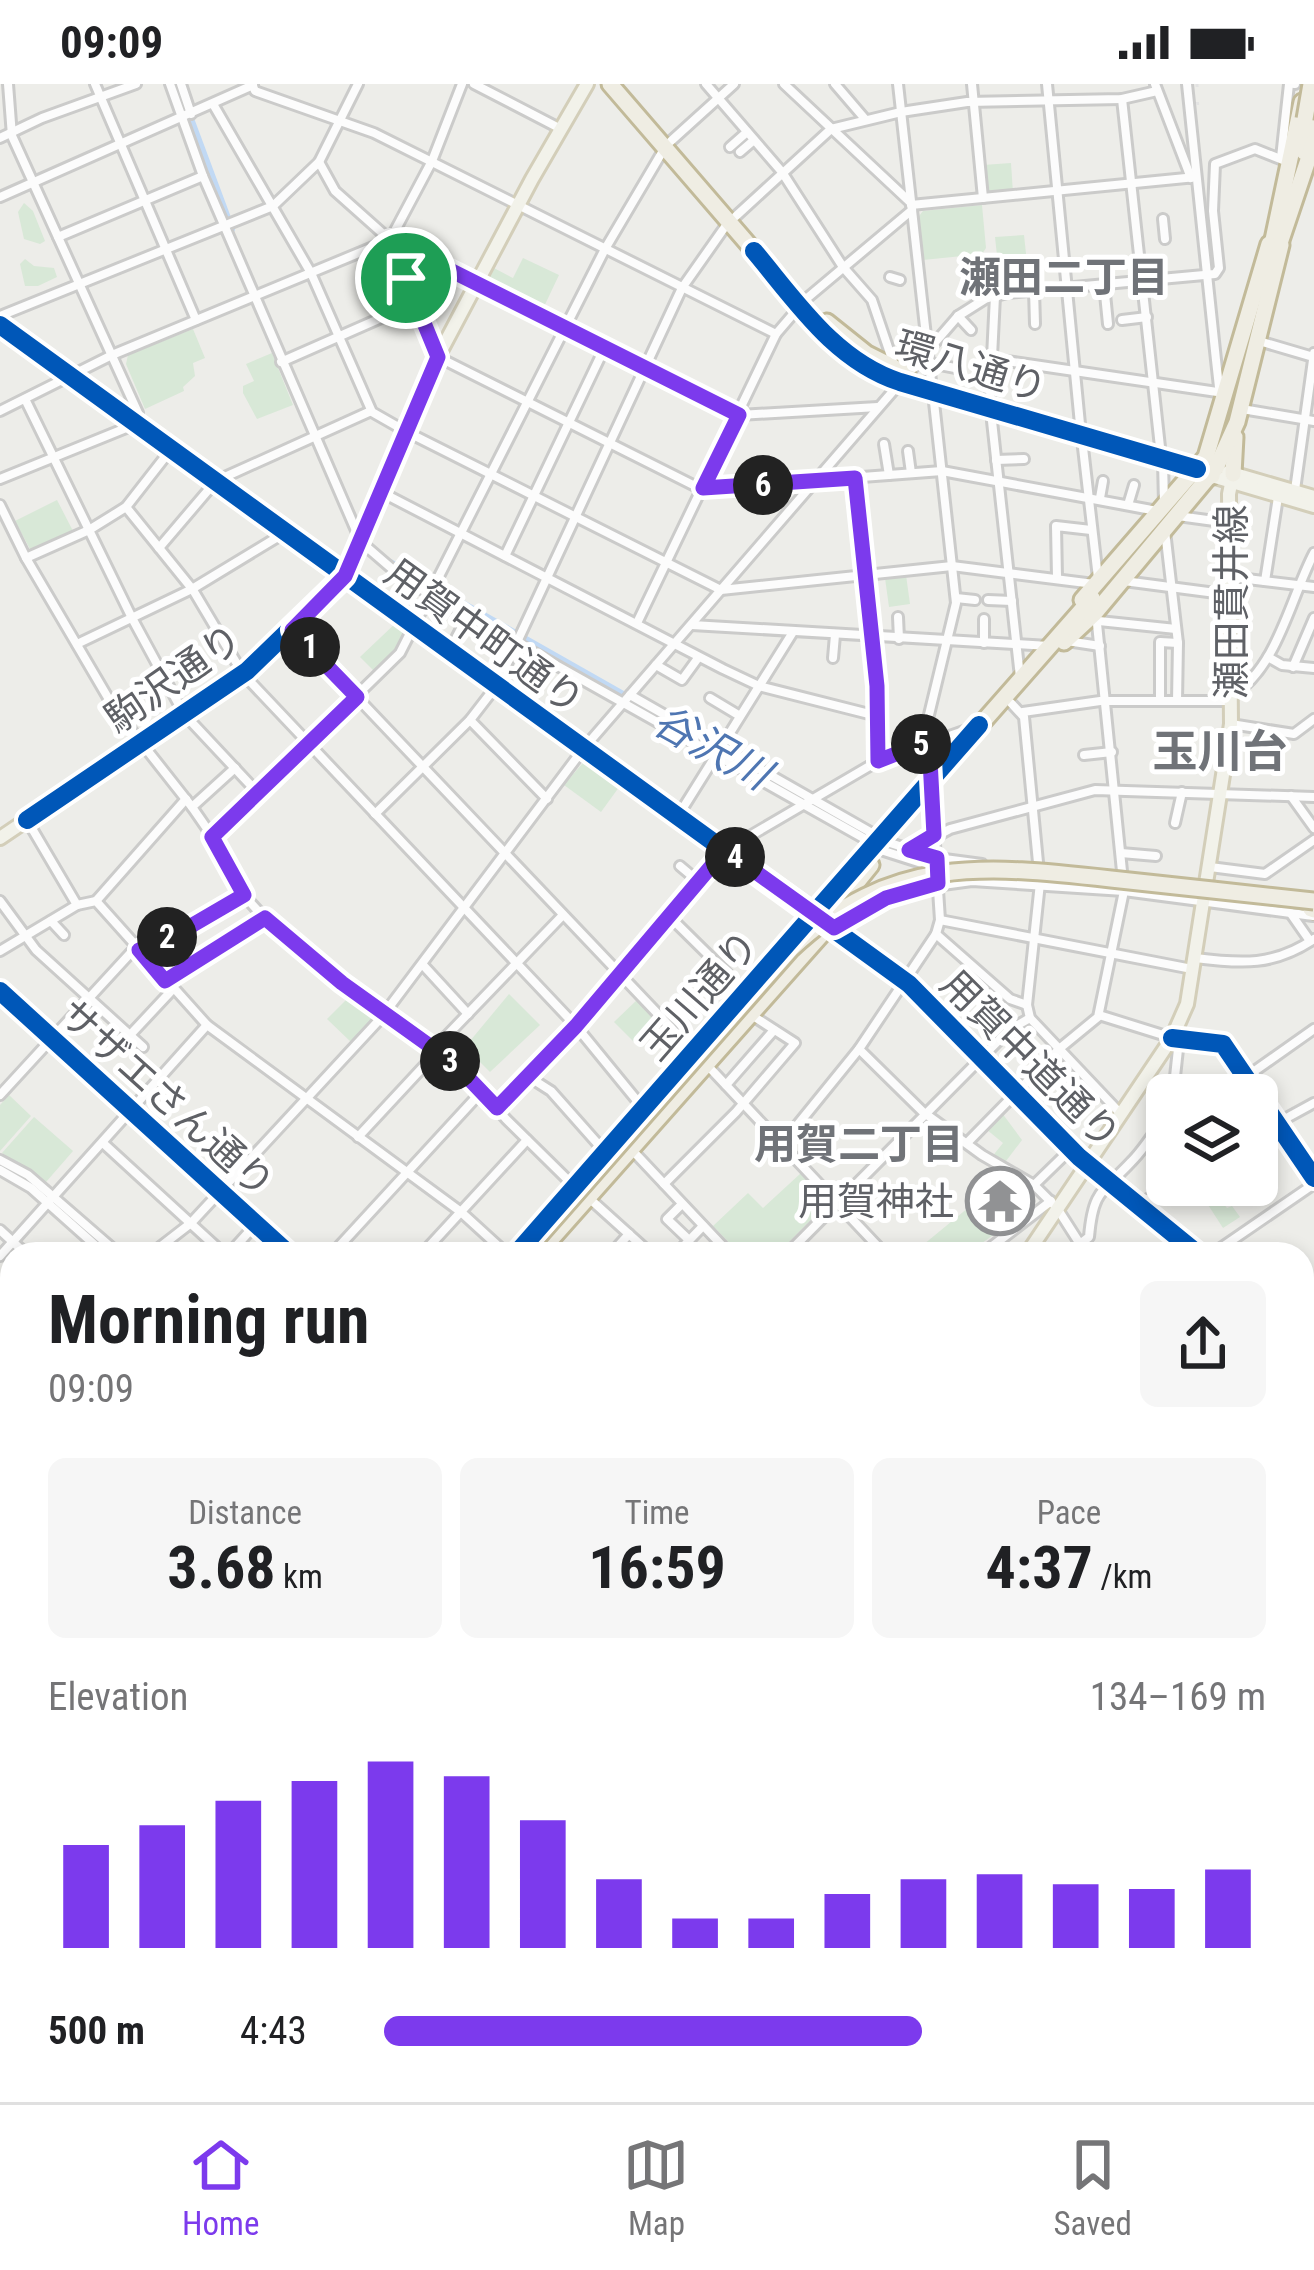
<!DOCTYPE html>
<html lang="en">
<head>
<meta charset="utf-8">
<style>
  :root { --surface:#fff; --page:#f6f6f6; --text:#202124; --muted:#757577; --line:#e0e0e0; --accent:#7c3aed }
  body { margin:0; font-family:"Roboto Condensed","Noto Sans JP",sans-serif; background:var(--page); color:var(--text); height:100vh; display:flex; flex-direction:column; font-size:45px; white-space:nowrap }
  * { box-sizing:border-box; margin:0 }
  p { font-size:39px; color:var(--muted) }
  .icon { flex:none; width:66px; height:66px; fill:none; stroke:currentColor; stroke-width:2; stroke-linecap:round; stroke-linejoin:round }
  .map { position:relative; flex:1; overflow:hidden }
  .panel { position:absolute; left:0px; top:1158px; width:1314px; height:861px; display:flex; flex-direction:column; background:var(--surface); border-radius:36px 36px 0 0; box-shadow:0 6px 18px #0003 }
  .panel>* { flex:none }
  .tools { position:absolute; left:1146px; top:990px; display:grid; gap:24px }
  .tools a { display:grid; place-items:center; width:132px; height:132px; border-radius:18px; background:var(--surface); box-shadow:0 6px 18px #0003; font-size:60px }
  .pin { position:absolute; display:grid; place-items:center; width:102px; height:102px; color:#fff; margin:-51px; border:6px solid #fff; border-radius:50%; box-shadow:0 3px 12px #0007 }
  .km { position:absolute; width:60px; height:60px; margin:-30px; border-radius:50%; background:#222; color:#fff; font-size:33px; line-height:60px; text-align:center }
  .round { display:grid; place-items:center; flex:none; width:126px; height:126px; border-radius:18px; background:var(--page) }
  .head { display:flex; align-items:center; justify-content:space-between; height:204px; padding:0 48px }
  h1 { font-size:66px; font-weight:700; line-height:90px }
  .figures { display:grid; grid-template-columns:repeat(3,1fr); gap:18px; height:204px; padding:12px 48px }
  .figures div { display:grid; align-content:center; border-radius:18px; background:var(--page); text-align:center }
  .figures b { font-size:60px; font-weight:700 }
  .figures small { font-size:33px; font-weight:400 }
  .figures p { font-size:33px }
  .chart { height:336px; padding:24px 48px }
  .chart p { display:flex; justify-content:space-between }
  .chart svg { width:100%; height:216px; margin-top:12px; stroke:var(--accent); stroke-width:6 }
  ul { padding:0 48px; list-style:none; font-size:39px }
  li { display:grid; grid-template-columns:192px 144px 1fr; align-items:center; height:90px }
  li i { height:30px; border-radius:15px; background:var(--accent) }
  .status { display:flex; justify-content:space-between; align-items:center; height:84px; padding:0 60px; background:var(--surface); direction:ltr }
  .status svg { height:33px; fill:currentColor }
  .menu { display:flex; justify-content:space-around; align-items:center; height:168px; border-top:3px solid var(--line); background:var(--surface); font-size:33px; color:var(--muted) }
  .menu a { display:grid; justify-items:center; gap:6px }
  .menu .current { color:var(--accent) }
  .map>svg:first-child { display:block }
  .green { fill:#d8e8d7 }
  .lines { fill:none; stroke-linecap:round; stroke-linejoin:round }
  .river { stroke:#c1d9f4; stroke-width:10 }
  .minor-casing { stroke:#cbcbca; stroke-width:14 }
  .major-casing { stroke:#d3ceb9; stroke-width:18 }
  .highway-casing { stroke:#c2ba99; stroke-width:21 }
  .minor { stroke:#fcfcfc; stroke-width:8 }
  .major { stroke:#f2f2ea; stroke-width:12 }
  .highway { stroke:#efede3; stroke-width:15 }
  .rail { stroke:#e3e3e3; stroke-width:3; stroke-dasharray:3 15; stroke-linecap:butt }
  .highway-bridge-casing { stroke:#c2ba99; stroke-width:21; stroke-linecap:butt }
  .highway-bridge { stroke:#efede3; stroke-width:15 }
  .cycleway-casing { stroke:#fff; stroke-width:26 }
  .cycleway { stroke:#0057b8; stroke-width:18 }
  .route-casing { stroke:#fff; stroke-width:24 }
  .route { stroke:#7c3aed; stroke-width:15 }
  .labels { text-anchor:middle; stroke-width:10; stroke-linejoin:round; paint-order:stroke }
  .street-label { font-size:39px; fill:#5f6166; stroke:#fff }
  .poi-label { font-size:39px; fill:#5f6166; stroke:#fff; text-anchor:end }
  .neighbourhood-label { font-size:42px; font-weight:bold; fill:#707378; stroke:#fff }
  .water-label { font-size:42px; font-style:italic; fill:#4f76b2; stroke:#fff }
  .quarter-label { font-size:45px; font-weight:bold; fill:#707378; stroke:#fff }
</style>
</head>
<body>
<div class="status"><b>09:09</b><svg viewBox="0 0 49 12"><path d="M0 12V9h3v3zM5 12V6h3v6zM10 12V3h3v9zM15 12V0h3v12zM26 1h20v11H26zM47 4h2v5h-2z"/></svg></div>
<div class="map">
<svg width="1314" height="2018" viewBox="0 0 1314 2018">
  <rect width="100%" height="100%" fill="#edede9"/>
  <g class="green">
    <polygon points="1011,79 1013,109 985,111 983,81"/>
    <polygon points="24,119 33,127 45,157 40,160 24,155 18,128"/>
    <polygon points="982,121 986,164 982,170 923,176 919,132 923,127"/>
    <polygon points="1024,151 1027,179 998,181 995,153"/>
    <polygon points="523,174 559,191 541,229 483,200 492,183 513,194"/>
    <polygon points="25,175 34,182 54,184 57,193 38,202 25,202 20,180"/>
    <polygon points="193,245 205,274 193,279 195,292 183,303 184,307 145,325 126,280 128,271"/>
    <polygon points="272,269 293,321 257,335 243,309 243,302 254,297 246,280"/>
    <polygon points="57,416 74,449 31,467 15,437"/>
    <polygon points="906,491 910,520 889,523 885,494"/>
    <polygon points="399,536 410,544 398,568 377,590 360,573"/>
    <polygon points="587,674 622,699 601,728 564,701"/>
    <polygon points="352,910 377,928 352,959 327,935"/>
    <polygon points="509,910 540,941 490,988 465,963"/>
    <polygon points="638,915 662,939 639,963 614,938"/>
    <polygon points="9,1011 31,1032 0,1067 0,1021"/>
    <polygon points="1002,1029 1022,1056 1003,1081 991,1074 1003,1059 986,1045"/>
    <polygon points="34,1033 73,1067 46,1098 2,1069"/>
    <polygon points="801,1089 829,1118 777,1170 740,1170 713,1142 748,1109 763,1124"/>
    <polygon points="1199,1101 1221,1101 1229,1114 1223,1119 1227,1124 1232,1122 1240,1133 1223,1144 1203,1113 1196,1116 1190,1106"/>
    <path d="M974,1119L999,1146C963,1176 958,1170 912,1170Z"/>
    <polygon points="1302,1719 1314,1736 1314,1855 1302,1847"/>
    <polygon points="0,1936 12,1957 12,2004 0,1992"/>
  </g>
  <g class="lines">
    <g class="river">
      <polyline points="176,0 230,145"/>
      <polyline points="390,480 873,754"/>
      <polyline points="0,1082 40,1108"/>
    </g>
    <g class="minor-casing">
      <g id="minor">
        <polyline points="95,0 196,236"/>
        <polyline points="170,0 203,92 361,458 405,496 874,760"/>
        <polyline points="181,0 191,30"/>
        <polyline points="252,0 255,7 374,49 776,250"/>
        <polyline points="474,0 561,45"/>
        <polyline points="706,0 782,88 843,183 872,216 895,284"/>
        <polyline points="784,0 910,118"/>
        <polyline points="835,0 865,35"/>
        <polyline points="898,0 931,297"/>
        <polyline points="972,0 983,114"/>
        <polyline points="1047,0 1080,340"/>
        <polyline points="1155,0 1191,94"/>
        <polyline points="1187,0 1216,276 1219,303 1224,308"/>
        <polyline points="1294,0 1295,0"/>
        <polyline points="1122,15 1160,363"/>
        <polyline points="213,20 311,189 372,328 407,348 721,506 952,482 1094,500"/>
        <polyline points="0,54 42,34 136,0"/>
        <polyline points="671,57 734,0"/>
        <polyline points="730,63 747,48"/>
        <polyline points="740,68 754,56"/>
        <polyline points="1281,74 1289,0"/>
        <polyline points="319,78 335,107 390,156 739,331 878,323"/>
        <polyline points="0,113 253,1"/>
        <polyline points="911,121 1196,93"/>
        <polyline points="736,132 831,45 901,28 967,18 1122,15 1157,7"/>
        <polyline points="1163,135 1165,155"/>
        <polyline points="58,153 203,92"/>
        <polyline points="390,156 438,273 701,405 942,387 1157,427"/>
        <polyline points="890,193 900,196"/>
        <polyline points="1104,200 1108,240"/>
        <polyline points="1034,206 1035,240"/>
        <polyline points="0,232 273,122 319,78 358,0"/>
        <polyline points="958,232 971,246"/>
        <polyline points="1122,236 1147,233"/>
        <polyline points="0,241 816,832"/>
        <polyline points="1259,257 1313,273"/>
        <polyline points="993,275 1224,309"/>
        <polyline points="281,278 415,219"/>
        <polyline points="929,279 955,284"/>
        <polyline points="990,314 995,212"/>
        <polyline points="25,315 132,534 184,630 258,709"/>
        <polyline points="1242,325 1314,337"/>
        <polyline points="0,327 112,271 390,156 432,77 462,0"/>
        <polyline points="991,328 1020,593"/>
        <polyline points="1082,355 1098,494"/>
        <polyline points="884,360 889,391"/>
        <polyline points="908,367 911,389"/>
        <polyline points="996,376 1024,375"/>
        <polyline points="1163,376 1164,420"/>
        <polyline points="855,394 877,601 878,677"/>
        <polyline points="0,395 131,342 138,329 12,52 8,0"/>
        <polyline points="1295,406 1314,269"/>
        <polyline points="381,408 723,585 759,602 877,632"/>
        <polyline points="1100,414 1103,397"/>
        <polyline points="0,421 26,474 114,624 192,723 221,765 242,809 259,828 343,900 469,992 506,1035 576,1104"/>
        <polyline points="1128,421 1134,401"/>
        <polyline points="126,423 193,506 243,590 576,942 643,1024"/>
        <polyline points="1178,432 1229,439"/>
        <polyline points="1165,447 1178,559 1177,617"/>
        <polyline points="159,464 216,397 371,327"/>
        <polyline points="505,472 605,263"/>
        <polyline points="26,474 89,446 126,423 172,364"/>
        <polyline points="1057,493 1056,442 1091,446"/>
        <polyline points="1124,497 1231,511"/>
        <polyline points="1265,497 1278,413"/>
        <polyline points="1232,498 1231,493 1314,503"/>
        <polyline points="956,514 975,516"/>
        <polyline points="988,516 1012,517"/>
        <polyline points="898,533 899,555"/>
        <polyline points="1099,537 1176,545"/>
        <polyline points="637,539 776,250 806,215 912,126"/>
        <polyline points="692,541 1049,562"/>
        <polyline points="293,546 694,968"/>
        <polyline points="1067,557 1100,562"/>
        <polyline points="984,559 984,535"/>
        <polyline points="77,560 192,505 286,448"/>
        <polyline points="450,566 468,531"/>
        <polyline points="1268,573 1282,581 1314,584"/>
        <polyline points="833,574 835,551"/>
        <polyline points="656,581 682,596 698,574"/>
        <polyline points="1293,583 1314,534"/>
        <polyline points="630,611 879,753"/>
        <path d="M1233,611C1278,582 1290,515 1314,469"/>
        <polyline points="710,614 740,632"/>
        <polyline points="1160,617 1160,558 1178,559"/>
        <polyline points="1011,619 1024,633 1040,799 1027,921 1030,934 1120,1029"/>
        <polyline points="1023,628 1100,617 1230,617"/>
        <polyline points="470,636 547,715"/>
        <polyline points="1231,640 1294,650 1314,635"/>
        <polyline points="1084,671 1112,668"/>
        <polyline points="1291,712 1314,744"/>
        <polyline points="192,723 235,684"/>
        <polyline points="375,730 470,636 497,601 682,204 727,140"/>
        <polyline points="678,732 793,548"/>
        <polyline points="27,736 77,821 96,817 207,941 461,1128 507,1170"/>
        <polyline points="1175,739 1182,708"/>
        <polyline points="212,753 400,569 605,165 664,65"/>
        <polyline points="890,759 937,774 982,780"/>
        <polyline points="884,767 937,784"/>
        <polyline points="909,767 950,745 1095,706 1314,713"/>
        <polyline points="1121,769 1156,772"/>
        <polyline points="680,782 699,798"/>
        <polyline points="1210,783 1265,790 1314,756"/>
        <polyline points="0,817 36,866 143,963"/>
        <polyline points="96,817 186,715"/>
        <polyline points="1287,824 1310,857"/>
        <polyline points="670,833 745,907"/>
        <polyline points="940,836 1192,885"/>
        <polyline points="51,837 64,851"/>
        <polyline points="828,840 909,900 1079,1073 1198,1170"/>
        <polyline points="836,843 868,822 913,805 972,797 1124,807 1313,832"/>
        <polyline points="936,850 1010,915 1027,921"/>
        <polyline points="139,866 184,846 243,811"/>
        <polyline points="0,867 77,821"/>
        <path d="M1195,874C1242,880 1274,882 1314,855"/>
        <polyline points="423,881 468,930"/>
        <polyline points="165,897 264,834"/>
        <polyline points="0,907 289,1170"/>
        <polyline points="1099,931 1179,956 1223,960 1314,1094"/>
        <polyline points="130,951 173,905"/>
        <polyline points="859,965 923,1028 982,1071 1034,1101 1057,1124 1080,1160"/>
        <polyline points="433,966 563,831"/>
        <polyline points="708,982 885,1170"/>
        <polyline points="529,993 551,1007 605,1068"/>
        <polyline points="1246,993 1314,945"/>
        <polyline points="726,1001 774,946"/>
        <polyline points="0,1011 136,863"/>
        <polyline points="1173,1011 1179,956"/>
        <polyline points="498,1024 578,940 726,766 878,677 972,644"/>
        <polyline points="1257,1050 1314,1019"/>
        <polyline points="358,1053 437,968"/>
        <polyline points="1150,1055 1167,1080"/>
        <polyline points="103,1059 224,1170"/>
        <polyline points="967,1059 1059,965 1098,933 1124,807 1096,530"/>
        <polyline points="782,1060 859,965 936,850 940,836 927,639 956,519 933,309"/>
        <polyline points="632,1066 730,1170"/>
        <polyline points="0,1076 28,1091 119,1170"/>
        <polyline points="0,1086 31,1104 105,1170"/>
        <polyline points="664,1100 736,1028 795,959 753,932"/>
        <polyline points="1034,1101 1071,1065"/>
        <polyline points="590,1115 651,1170"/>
        <polyline points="682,1120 667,1135 689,1156"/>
        <polyline points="1138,1121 1171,1101"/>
        <polyline points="0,1146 26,1170"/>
        <polyline points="151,1170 191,1139 381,934 584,664 958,232 985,215 1007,209 1215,190 1219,184 1213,127 1215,80 1255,65 1288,78"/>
        <polyline points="229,1170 256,1140"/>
        <polyline points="332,1170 482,1007"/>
        <polyline points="422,1170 527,1056"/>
        <polyline points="611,1170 629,1150"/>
        <polyline points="676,1170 703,1142"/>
        <polyline points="787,1170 1009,946 1030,934"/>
        <polyline points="982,1170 1051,1117"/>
        <path d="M1067,1170L1089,1153C1093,1106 1102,1109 1131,1078C1145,1064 1156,1046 1167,1029"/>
        <polyline points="1212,1170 1314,1100"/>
        <polyline points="0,1172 207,941"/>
        <polyline points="1302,1213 1314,1206"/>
        <polyline points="0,1239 12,1251"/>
        <polyline points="1302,1255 1314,1265"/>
        <polyline points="0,1266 12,1261"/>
        <polyline points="0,1324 12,1336"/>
        <polyline points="1302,1342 1314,1334"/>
        <polyline points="1302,1347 1314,1364"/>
        <polyline points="0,1406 12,1404"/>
        <polyline points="1302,1432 1314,1450"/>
        <polyline points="0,1456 12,1453"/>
        <polyline points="1302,1476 1314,1468"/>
        <polyline points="0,1503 12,1501"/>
        <polyline points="1302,1532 1314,1542"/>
        <polyline points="0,1562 12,1595"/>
        <polyline points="0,1604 12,1601"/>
        <polyline points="0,1632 12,1628"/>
        <polyline points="1,1772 12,1801"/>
        <polyline points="0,1825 12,1858"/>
        <polyline points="1302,1853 1314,1862"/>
        <polyline points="1302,1882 1314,1881"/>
        <polyline points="0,1932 12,1953"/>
        <polyline points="1302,1933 1314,1901"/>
        <polyline points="144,2007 145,2018"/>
        <polyline points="365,2007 368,2018"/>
        <polyline points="407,2007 411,2018"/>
        <polyline points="646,2007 653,2018"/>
        <polyline points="863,2007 871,2018"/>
        <polyline points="936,2007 941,2018"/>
        <polyline points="1128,2007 1133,2018"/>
        <polyline points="1208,2007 1214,2018"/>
        <polyline points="608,2017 621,2007"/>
        <polyline points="55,2018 61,2007"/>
        <polyline points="75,2018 77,2007"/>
        <polyline points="284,2018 309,2007"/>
        <polyline points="455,2018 479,2009 499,2018"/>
        <polyline points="559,2018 564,2007"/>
        <polyline points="639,2018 661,2007"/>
        <polyline points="734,2018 756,2007"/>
        <polyline points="835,2018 852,2007"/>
        <polyline points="985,2018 986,2007"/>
        <polyline points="1033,2018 1034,2007"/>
        <polyline points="1220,2018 1230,2007"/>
        <polyline points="1268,2018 1274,2007"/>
        <polyline points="1299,2018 1314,2001"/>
      </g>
    </g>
    <g class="major-casing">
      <g id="major">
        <polyline points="1228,388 1314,413"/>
        <polyline points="1212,392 1314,422"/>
        <polyline points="0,754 247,587 343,494 435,278 532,95 587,0"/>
        <polyline points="1027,1170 1172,954 1187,920 1231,640 1229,410 1233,390"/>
        <polyline points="700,2007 708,2018"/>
      </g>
    </g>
    <g class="highway-casing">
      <g id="highway">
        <polyline points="610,0 830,255 850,273 891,295 1212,392"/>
        <polyline points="1304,68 1314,32"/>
        <polyline points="1277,168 1314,58"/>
        <polyline points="1270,170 1302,18"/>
        <polyline points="827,238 867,270 907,290"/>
        <polyline points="1233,390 1235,353"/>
        <polyline points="1082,516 1206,373 1269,160"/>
        <polyline points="1064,558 1095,529 1216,384 1237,338 1281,161"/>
        <polyline points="1311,825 1314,826"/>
        <polyline points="783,865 1092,514"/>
        <polyline points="538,1170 830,841 850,807 871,781"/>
        <polyline points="0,1673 12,1661"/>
        <polyline points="0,1696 12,1685"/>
      </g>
    </g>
    <use href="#minor" class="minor"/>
    <use href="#major" class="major"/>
    <use href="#highway" class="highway"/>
    <polyline class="rail" points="1197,0 1198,33"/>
    <g class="highway-bridge-casing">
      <g id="highway-bridge">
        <polyline points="1305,35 1311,0"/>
        <path d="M523,1170L791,865C891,771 984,781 1111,795C1179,802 1246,810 1314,817"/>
      </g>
    </g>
    <use href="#highway-bridge" class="highway-bridge"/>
    <g class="cycleway-casing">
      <g id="cycleway">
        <path d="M754,167C796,217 835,277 900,298L1197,385"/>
        <polyline points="0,241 909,900 1079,1073 1198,1170"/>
        <polyline points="27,736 247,587 345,492"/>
        <polyline points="0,907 289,1170"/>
        <polyline points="1172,954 1223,960 1314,1094"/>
        <polyline points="516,1170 979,641"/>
      </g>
    </g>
    <use href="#cycleway" class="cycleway"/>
  </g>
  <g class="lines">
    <g class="route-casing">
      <polygon id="route" points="390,156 739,331 703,404 855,394 877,602 878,677 929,657 934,751 909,766 937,774 938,799 886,814 834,844 725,766 576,942 497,1024 455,980 342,899 265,834 165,897 139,866 184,846 244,811 212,753 357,613 292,546 345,492 438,273"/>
    </g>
    <use href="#route" class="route"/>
  </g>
  <defs>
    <g id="temple-ring" transform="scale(3.45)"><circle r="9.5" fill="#fff" stroke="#919294" stroke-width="1.5"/><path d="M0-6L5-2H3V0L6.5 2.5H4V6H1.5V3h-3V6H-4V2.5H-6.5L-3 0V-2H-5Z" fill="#919294"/></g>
  </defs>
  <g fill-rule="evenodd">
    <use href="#temple-ring" x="1000" y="1117"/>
  </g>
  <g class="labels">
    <g class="street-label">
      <text transform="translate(971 282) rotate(17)" y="14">環八通り</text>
      <text transform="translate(1231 518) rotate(-90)" y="14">瀬田貫井線</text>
      <text transform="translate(485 552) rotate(36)" y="14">用賀中町通り</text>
      <text transform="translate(173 594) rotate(-35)" y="14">駒沢通り</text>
      <text transform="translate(699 911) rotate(-49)" y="14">玉川通り</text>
      <text transform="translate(1031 975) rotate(45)" y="14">用賀中道通り</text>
      <text transform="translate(167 1014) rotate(42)" y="14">サザエさん通り</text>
    </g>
    <g class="poi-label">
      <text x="954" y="1131">用賀神社</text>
    </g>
    <g class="neighbourhood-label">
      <text x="1064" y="208">瀬田二丁目</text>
      <text x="859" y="1075">用賀二丁目</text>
    </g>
    <g class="water-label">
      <text transform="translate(712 663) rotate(29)" y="15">谷沢川</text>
    </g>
    <g class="quarter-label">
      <text x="1220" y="683">玉川台</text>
    </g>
  </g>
</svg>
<div class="tools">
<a><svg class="icon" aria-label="layers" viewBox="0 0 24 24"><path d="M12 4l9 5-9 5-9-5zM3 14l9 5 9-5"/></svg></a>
</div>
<div class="pin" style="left:406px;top:194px;background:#1e9e55"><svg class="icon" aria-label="arrive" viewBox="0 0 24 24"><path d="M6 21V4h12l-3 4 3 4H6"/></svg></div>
<b class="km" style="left:310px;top:563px">1</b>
<b class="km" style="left:167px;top:853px">2</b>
<b class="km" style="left:450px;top:977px">3</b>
<b class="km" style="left:735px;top:773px">4</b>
<b class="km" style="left:921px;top:660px">5</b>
<b class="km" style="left:763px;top:401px">6</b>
<section class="panel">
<div class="head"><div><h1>Morning run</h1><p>09:09</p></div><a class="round"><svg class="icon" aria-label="share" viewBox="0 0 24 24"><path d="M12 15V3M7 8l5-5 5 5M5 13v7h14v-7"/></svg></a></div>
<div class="figures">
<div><p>Distance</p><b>3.68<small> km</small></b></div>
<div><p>Time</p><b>16:59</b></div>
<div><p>Pace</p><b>4:37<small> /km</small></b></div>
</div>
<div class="chart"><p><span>Elevation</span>134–169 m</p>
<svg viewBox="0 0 160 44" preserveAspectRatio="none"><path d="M5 44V23M15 44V19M25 44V14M35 44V10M45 44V6M55 44V9M65 44V18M75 44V30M85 44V38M95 44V38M105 44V33M115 44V30M125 44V29M135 44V31M145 44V32M155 44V28"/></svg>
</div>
<ul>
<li><b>500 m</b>4:43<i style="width:61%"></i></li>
</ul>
</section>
</div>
<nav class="menu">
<a class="current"><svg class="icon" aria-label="home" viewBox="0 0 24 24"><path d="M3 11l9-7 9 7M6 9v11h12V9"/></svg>Home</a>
<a><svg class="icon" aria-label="map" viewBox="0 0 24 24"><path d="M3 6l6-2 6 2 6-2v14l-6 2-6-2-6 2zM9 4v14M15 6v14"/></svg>Map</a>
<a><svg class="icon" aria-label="saved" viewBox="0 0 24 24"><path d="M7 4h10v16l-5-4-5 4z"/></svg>Saved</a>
</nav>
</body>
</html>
